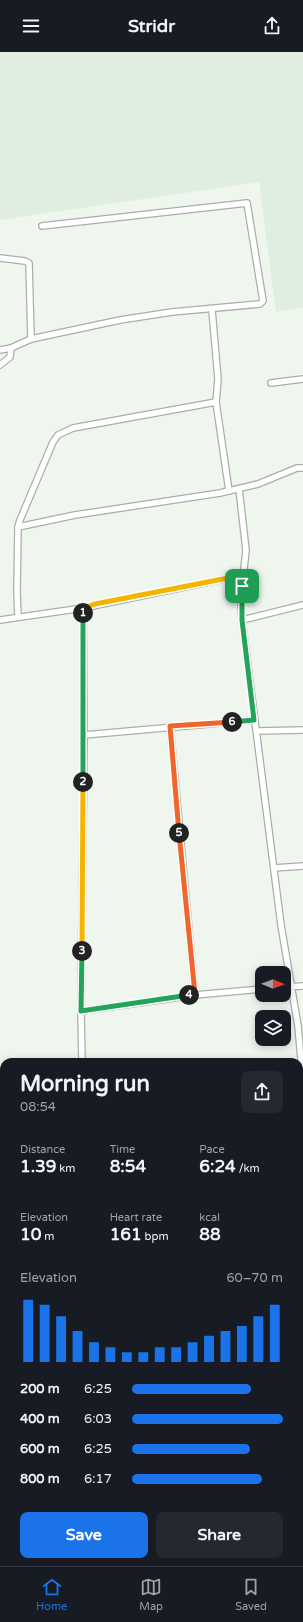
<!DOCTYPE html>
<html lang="en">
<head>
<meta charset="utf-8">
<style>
  :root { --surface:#171b24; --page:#242831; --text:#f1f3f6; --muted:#9ea1a6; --line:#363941; --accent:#1a73e8 }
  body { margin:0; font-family:"Varela Round",sans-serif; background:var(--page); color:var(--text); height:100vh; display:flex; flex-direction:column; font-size:15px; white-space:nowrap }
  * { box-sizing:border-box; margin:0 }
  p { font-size:13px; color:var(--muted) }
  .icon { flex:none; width:22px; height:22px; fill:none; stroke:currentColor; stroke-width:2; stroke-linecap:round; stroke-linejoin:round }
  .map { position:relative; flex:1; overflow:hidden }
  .details { position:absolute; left:0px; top:1006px; width:303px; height:508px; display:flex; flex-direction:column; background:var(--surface); border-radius:12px 12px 0 0; box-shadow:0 2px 10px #0003 }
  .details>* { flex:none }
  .needle { width:26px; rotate:91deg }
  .buttons { position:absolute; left:255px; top:914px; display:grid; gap:8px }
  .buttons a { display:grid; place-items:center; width:36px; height:36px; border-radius:8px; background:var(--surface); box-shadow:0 2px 10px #0003; font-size:20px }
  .pin { position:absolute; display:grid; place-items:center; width:34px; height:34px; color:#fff; margin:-17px; border-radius:8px; box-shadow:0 2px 6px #0006 }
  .km { position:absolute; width:20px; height:20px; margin:-10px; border-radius:50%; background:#222; color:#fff; font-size:11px; line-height:20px; text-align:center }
  .round { display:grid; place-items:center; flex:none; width:42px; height:42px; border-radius:8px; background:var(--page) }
  .head { display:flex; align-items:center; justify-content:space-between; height:68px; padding:0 20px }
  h1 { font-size:22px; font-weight:800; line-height:30px }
  .metrics { display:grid; grid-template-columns:repeat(3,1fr); gap:6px; height:68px; padding:4px 20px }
  .metrics div { display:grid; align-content:center }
  .metrics b { font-size:17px; font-weight:800 }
  .metrics small { font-size:11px; font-weight:400 }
  .metrics p { font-size:11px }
  .chart { height:112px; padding:8px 20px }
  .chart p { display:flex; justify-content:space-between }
  .chart svg { width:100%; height:72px; margin-top:4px; stroke:var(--accent); stroke-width:6 }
  .button { display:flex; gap:8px; margin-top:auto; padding:8px 20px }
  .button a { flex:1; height:46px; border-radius:8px; background:var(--accent); color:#fff; font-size:16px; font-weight:800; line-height:46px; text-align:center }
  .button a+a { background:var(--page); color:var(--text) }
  ul { padding:0 20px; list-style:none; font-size:13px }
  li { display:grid; grid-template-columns:64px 48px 1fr; align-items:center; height:30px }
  li i { height:10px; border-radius:5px; background:var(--accent) }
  header { display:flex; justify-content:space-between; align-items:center; height:52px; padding:0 20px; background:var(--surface); font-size:18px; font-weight:800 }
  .dock { display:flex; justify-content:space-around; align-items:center; height:56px; border-top:1px solid var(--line); background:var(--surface); font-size:11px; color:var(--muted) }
  .dock a { display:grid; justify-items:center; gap:2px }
  .dock .selected { color:var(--accent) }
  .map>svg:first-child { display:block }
  .built { fill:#e0eee0 }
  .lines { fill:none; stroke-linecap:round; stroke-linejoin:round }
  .street-casing { stroke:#a8b0a8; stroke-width:8 }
  .street { stroke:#fff; stroke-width:5.5 }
  .split-1-casing { stroke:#fff; stroke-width:8 }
  .split-2-casing { stroke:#fff; stroke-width:8 }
  .split-3-casing { stroke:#fff; stroke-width:8 }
  .split-4-casing { stroke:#fff; stroke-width:8 }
  .split-5-casing { stroke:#fff; stroke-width:8 }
  .split-6-casing { stroke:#fff; stroke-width:8 }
  .split-7-casing { stroke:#fff; stroke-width:8 }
  .split-1 { stroke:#f5b400; stroke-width:5 }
  .split-2 { stroke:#22a559; stroke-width:5 }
  .split-3 { stroke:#f5b400; stroke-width:5 }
  .split-4 { stroke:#22a559; stroke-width:5 }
  .split-5 { stroke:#f0652b; stroke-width:5 }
  .split-6 { stroke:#f0652b; stroke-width:5 }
  .split-7 { stroke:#22a559; stroke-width:5 }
</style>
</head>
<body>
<header><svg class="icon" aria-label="menu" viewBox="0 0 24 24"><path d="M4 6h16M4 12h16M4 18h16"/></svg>Stridr<svg class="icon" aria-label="share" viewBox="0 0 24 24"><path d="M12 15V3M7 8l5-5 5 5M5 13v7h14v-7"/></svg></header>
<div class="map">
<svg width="303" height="1514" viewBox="0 0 303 1514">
  <rect width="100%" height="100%" fill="#eef6ee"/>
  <polygon class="built" points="0,0 303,0 303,255 276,260 259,130 0,168"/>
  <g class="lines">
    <g class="street-casing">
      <g id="street">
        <polyline points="0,206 25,209 29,211 31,287"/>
        <polyline points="212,258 218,327 216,350 229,439"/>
        <polyline points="0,298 11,296 31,287 120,268 172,260 260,252 263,249 247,151 42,174"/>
        <polyline points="0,313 10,305 11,296"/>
        <polyline points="271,331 303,327"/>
        <polyline points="239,437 246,498 241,546 242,568 281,873 298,974 303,1030"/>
        <polyline points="18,475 20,468 53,390 58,383 73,376 216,350"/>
        <polyline points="18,565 17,539 18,475 75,463 220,441 258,432 297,416 303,416"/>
        <polyline points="0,568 83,556 228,526 235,528 242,534"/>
        <polyline points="242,568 303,553"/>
        <polyline points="170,674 195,943"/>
        <polyline points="258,679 303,678"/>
        <polyline points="84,683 254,668"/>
        <polyline points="274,816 303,814"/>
        <polyline points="284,935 303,934"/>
        <polyline points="81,959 195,943 262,937"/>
        <polyline points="82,1010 81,959 84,683 83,556"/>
        <polyline points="299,1120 303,1120"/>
        <polyline points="0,1125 4,1125"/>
        <polyline points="299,1199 303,1199"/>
        <polyline points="0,1348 4,1349"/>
        <polyline points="299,1410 303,1410"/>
        <polyline points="0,1463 4,1465"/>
        <polyline points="99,1510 104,1514"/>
        <polyline points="181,1510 181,1514"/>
        <polyline points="265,1510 272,1514"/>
      </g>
    </g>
    <use href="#street" class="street"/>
  </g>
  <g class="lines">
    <g class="split-1-casing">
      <polyline id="split-1" points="83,561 83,556 95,552 228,526 235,528 242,534"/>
    </g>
    <g class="split-2-casing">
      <polyline id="split-2" points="83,730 83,561"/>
    </g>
    <g class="split-3-casing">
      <polyline id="split-3" points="82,899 83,730"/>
    </g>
    <g class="split-4-casing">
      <polyline id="split-4" points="82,899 81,959 189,943"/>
    </g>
    <g class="split-5-casing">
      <polyline id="split-5" points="179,781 195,942 189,943"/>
    </g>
    <g class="split-6-casing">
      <polyline id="split-6" points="179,781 170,674 232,670"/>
    </g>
    <g class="split-7-casing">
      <polyline id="split-7" points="232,670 254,668 242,568 242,534"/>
    </g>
    <use href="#split-1" class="split-1"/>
    <use href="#split-2" class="split-2"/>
    <use href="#split-3" class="split-3"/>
    <use href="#split-4" class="split-4"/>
    <use href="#split-5" class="split-5"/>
    <use href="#split-6" class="split-6"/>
    <use href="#split-7" class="split-7"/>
  </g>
</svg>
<div class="buttons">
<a><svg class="needle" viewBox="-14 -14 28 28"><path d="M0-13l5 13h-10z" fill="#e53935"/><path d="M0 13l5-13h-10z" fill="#9ea1a6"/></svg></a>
<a><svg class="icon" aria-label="layers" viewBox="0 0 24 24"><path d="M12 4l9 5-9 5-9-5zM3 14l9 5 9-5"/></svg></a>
</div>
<div class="pin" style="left:242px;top:534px;background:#1e9e55"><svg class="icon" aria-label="arrive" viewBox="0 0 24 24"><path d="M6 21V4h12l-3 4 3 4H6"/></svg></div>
<b class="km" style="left:83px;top:561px">1</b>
<b class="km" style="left:83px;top:730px">2</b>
<b class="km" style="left:82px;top:899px">3</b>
<b class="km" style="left:189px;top:943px">4</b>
<b class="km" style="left:179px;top:781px">5</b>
<b class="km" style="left:232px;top:670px">6</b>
<section class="details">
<div class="head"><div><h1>Morning run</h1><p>08:54</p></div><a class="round"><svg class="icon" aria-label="share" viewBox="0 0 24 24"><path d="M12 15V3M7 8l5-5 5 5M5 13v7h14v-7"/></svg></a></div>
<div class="metrics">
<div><p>Distance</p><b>1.39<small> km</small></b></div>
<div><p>Time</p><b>8:54</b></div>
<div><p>Pace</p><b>6:24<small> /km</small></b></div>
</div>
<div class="metrics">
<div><p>Elevation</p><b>10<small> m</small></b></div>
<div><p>Heart rate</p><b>161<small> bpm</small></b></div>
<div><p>kcal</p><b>88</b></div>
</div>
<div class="chart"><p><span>Elevation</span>60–70 m</p>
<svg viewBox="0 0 160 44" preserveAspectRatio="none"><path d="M5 44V6M15 44V9M25 44V16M35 44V25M45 44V32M55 44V35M65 44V38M75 44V38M85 44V35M95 44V35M105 44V32M115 44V28M125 44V25M135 44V22M145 44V16M155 44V9"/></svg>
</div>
<ul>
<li><b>200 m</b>6:25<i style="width:79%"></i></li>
<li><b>400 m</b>6:03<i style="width:100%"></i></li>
<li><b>600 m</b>6:25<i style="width:78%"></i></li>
<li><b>800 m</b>6:17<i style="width:86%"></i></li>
</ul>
<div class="button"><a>Save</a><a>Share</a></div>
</section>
</div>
<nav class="dock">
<a class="selected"><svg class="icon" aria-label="home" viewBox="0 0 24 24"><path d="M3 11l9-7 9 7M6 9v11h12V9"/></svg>Home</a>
<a><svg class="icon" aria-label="map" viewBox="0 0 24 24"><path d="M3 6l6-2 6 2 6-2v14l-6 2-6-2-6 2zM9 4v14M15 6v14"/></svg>Map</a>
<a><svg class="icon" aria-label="saved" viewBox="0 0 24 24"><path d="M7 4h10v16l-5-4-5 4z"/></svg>Saved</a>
</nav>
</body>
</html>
